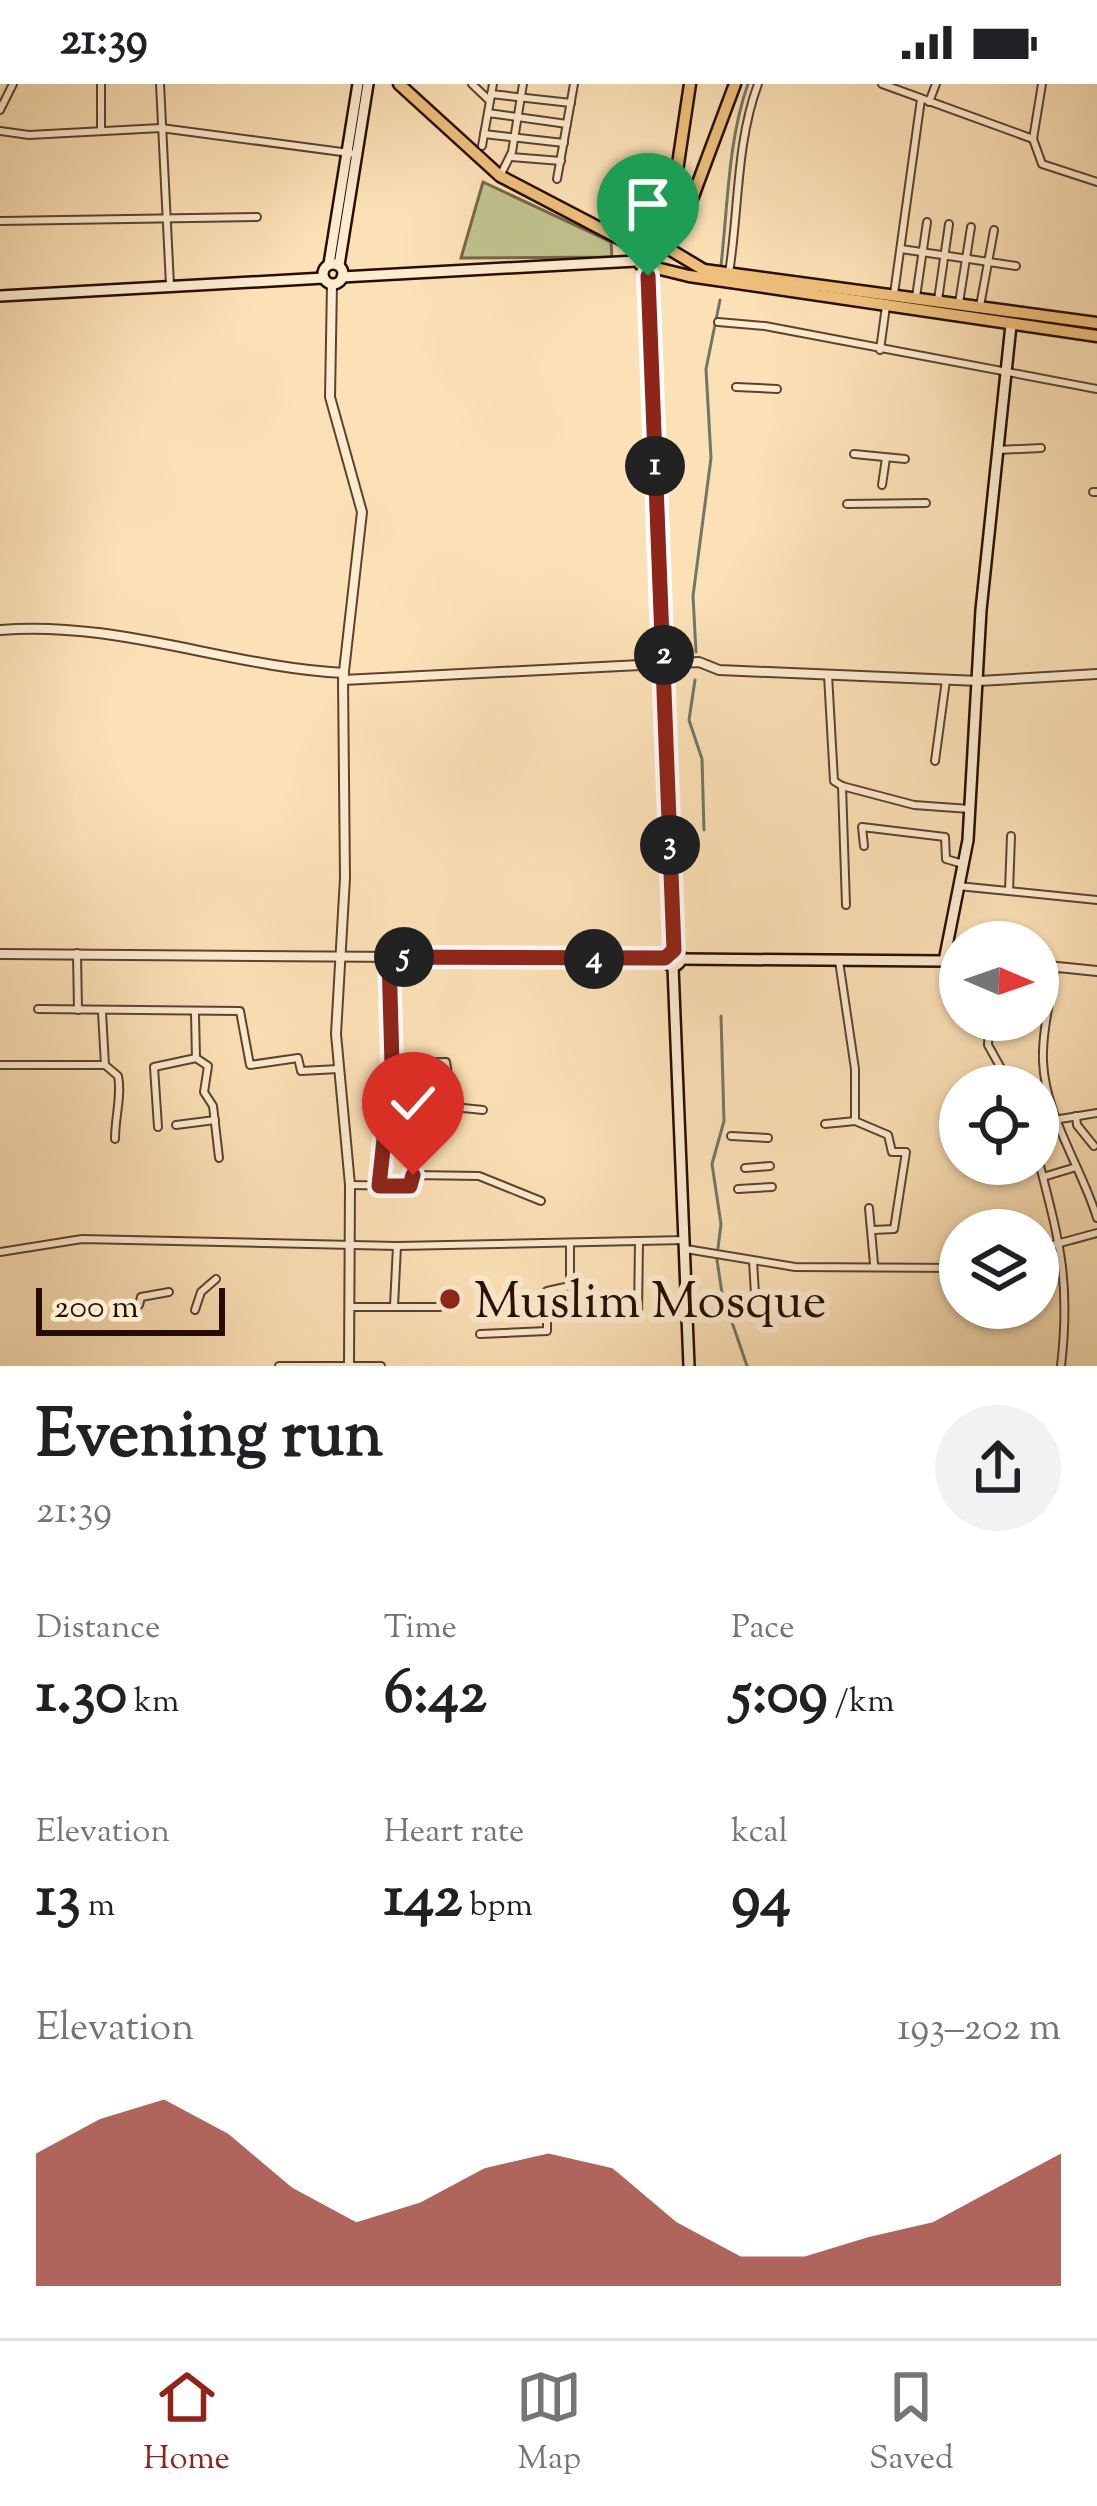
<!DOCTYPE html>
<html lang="en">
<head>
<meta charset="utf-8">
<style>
  :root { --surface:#fff; --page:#f2f2f2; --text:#202124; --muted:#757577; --line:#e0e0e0; --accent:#8f2418 }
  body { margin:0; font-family:"Sorts Mill Goudy",serif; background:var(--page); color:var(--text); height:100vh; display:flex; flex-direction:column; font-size:45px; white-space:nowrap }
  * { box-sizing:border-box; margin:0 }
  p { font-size:39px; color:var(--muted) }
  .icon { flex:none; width:66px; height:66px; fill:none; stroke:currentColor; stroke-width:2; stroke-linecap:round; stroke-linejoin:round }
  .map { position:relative; height:1282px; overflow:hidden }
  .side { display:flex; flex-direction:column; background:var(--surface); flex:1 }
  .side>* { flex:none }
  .needle { width:78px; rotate:92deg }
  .buttons { position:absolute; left:939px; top:837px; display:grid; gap:24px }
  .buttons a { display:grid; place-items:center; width:120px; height:120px; border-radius:50%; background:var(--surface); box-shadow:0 3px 9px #0004; font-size:60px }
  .scale { position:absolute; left:36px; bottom:30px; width:189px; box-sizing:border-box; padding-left:12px; border:6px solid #290c00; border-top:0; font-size:33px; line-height:42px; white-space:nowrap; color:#290c00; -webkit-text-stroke:9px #fdecd0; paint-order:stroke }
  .pin { position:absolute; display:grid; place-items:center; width:102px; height:102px; color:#fff; margin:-123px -51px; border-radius:50% 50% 50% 0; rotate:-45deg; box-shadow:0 0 12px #0007 }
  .pin .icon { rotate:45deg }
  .km { position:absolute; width:60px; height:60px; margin:-30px; border-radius:50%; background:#222; color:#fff; font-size:33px; line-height:60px; text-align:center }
  .round { display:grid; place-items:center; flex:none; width:126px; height:126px; border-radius:63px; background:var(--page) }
  .head { display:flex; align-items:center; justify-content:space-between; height:204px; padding:0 36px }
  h1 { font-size:66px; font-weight:700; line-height:90px }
  .stats { display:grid; grid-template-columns:repeat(3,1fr); gap:18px; height:204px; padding:12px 36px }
  .stats div { display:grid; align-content:center }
  .stats b { font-size:60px; font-weight:700 }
  .stats small { font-size:33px; font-weight:400 }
  .stats p { font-size:33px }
  .chart { height:336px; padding:24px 36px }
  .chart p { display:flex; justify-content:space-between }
  .chart svg { width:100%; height:216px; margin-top:12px; fill:var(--accent); opacity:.7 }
  .status { display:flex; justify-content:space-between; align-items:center; height:84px; padding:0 60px; background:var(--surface); direction:ltr }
  .status svg { height:33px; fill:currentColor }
  .tab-bar { display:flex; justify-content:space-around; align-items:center; height:168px; border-top:3px solid var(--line); background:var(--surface); font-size:33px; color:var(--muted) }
  .tab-bar a { display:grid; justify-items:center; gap:6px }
  .tab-bar .active { color:var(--accent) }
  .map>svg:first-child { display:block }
  .green { fill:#c1c28d; stroke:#756746; stroke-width:3 }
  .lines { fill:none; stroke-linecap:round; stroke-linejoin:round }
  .stream { stroke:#707769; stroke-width:3 }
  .minor-casing { stroke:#5e412e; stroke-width:10 }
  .tertiary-casing { stroke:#5e412e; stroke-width:12 }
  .secondary-casing { stroke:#290c00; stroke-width:14 }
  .primary-casing { stroke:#290c00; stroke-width:15 }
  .trunk-casing { stroke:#290c00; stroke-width:15 }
  .minor { stroke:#fdecd0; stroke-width:6 }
  .tertiary { stroke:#fdecd0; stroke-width:8 }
  .secondary { stroke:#fdecd0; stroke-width:9 }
  .primary { stroke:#eec07b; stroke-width:10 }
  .trunk { stroke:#eec07b; stroke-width:10 }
  .route-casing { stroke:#fff; stroke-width:24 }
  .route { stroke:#8f2418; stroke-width:15 }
  .poi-dot { fill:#8f2418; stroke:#fdecd0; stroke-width:4.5 }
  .labels { text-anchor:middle; stroke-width:12; stroke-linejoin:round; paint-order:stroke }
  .poi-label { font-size:51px; fill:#290c00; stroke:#fdecd0; text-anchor:start }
</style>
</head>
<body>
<div class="status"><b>21:39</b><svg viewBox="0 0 49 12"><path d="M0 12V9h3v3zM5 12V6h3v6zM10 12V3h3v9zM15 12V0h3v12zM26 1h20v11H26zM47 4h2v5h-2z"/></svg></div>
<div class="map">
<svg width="1097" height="1282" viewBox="0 0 1097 1282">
  <rect width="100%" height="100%" fill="#fce1b6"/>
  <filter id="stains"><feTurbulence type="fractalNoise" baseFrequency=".00167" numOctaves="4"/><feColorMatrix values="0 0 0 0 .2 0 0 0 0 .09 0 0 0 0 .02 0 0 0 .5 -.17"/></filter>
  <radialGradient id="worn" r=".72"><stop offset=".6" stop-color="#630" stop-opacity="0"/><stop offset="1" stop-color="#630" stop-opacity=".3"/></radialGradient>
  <polygon class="green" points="483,98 611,158 612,173 461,174"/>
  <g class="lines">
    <g class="stream">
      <path d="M721,181C728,121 728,56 748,0"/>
      <polyline points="696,568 693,512 711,374 706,285 720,216"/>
      <polyline points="695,596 689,636 702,675 704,746"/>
      <polyline points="718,1164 721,1140 712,1080 724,1037 721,932"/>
      <polyline points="717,1176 722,1209 747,1282"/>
    </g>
    <g class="minor-casing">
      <g id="minor">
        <polyline points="101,0 101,45"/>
        <polyline points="160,0 170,201"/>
        <polyline points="472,0 490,17"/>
        <polyline points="882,0 1033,55"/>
        <polyline points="1042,0 1033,55 1042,80 1097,98"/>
        <polyline points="491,10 571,19"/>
        <polyline points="929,18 936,0"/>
        <polyline points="0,26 13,0"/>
        <polyline points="488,29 567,40"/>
        <polyline points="0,47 29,51 161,44 357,70"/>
        <polyline points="484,50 564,59"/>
        <polyline points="482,62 493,0"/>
        <polyline points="511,73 561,77"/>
        <polyline points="500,92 512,68 523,0"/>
        <polyline points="557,95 574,0"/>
        <polyline points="0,137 257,133"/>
        <polyline points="901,165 1016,182"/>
        <path d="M729,189C739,126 736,59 758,0"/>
        <polyline points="894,210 921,15"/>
        <polyline points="916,213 927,138"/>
        <polyline points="938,216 949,140"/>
        <polyline points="959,219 971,143"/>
        <polyline points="980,222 994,146"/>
        <polyline points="718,238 765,242 1097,305"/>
        <polyline points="880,266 886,222"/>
        <polyline points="736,303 777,305"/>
        <polyline points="997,366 1041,364"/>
        <polyline points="854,370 905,375"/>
        <polyline points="882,401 886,374"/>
        <polyline points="1093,408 1097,408"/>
        <polyline points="847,420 926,419"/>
        <polyline points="828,591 834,697 842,702"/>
        <polyline points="935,677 946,596"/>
        <polyline points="842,702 914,721 970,725"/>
        <polyline points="842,702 846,821"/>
        <polyline points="864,762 862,743 945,753 946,775 963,780"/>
        <polyline points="958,802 1097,816"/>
        <polyline points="1009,807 1011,752"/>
        <polyline points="77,869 78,926"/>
        <polyline points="839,877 855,985 855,1037 888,1051 892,1068 906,1068 894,1145 873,1146"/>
        <path d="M1055,884C1051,913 1042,947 1043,977C1045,1032 1082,1084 1097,1134"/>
        <polyline points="38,925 240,927 250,981 298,974 301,987 338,985"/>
        <path d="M102,928L105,981L118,992C122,1011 115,1033 115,1055"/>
        <polyline points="195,930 196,974 208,982 204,1008 213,1022 219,1074"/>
        <polyline points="989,936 988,961 1011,1002"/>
        <polyline points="392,979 446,978 453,1023 483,1026"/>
        <polyline points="0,981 104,981"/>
        <polyline points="1076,1032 1077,1041 1094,1062"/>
        <polyline points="1060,1035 1097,1029"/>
        <polyline points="825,1040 855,1037"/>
        <polyline points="176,1041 215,1036"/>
        <polyline points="158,1043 154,983 196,974"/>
        <polyline points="731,1052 768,1054"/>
        <path d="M1038,1074C1059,1156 1071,1196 1061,1282"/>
        <polyline points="745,1084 770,1082"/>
        <polyline points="1043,1093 1073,1084"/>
        <polyline points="350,1101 410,1102 413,1091 479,1092 541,1117"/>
        <polyline points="379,1102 392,979 389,873"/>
        <polyline points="738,1105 772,1103"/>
        <polyline points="869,1124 874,1180"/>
        <polyline points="686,1165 795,1183 960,1184"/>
        <polyline points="1038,1165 1097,1149"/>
        <polyline points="0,1168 82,1155 397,1162 685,1156"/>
        <polyline points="753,1177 755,1210"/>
        <polyline points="139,1221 141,1213 169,1208"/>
        <polyline points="394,1222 397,1162"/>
        <polyline points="350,1223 440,1223"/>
        <polyline points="195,1226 201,1208 216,1195"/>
        <polyline points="638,1231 639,1157"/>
        <polyline points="480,1250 547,1247 547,1207 570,1202 570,1159"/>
        <polyline points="279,1282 381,1282"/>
      </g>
    </g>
    <g class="tertiary-casing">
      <g id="tertiary">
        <polyline points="332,200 330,313 362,428 343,596 345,794 336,950 350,1101 349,1282"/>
        <path d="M0,546C117,536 228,583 344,589"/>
        <polyline points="343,596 699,578 719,586 979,597 1097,590"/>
        <polyline points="0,870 665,875"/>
        <polyline points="944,877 960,877"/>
        <polyline points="1038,881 1097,887"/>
      </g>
    </g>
    <g class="secondary-casing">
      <g id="secondary">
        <circle cx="333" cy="190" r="10"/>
        <polyline points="329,180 358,0"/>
        <polyline points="339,181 368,0"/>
        <polyline points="648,182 673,866"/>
        <polyline points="342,193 636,177"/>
        <polyline points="0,212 324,194"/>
        <circle cx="673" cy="874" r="8"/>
        <polyline points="682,875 944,877 968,756 981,526 1011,241"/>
        <polyline points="673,883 689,1282"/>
      </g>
    </g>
    <g class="primary-casing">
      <g id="primary">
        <polyline points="652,149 672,120 690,0"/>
        <polyline points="662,157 689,123 735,0"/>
      </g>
    </g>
    <g class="trunk-casing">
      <g id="trunk">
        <polyline points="399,0 500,92 632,161"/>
        <polyline points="632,161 640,180 689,192 1097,252"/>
        <polyline points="632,161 646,149 656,151 664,162"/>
        <polyline points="664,162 704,186 1097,239"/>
      </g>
    </g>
    <use href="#minor" class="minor"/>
    <use href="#tertiary" class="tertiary"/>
    <use href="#secondary" class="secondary"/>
    <use href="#primary" class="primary"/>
    <use href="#trunk" class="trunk"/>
  </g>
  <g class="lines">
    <g class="route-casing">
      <polyline id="route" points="413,1091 410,1102 379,1102 392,980 389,873 665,874 674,866 648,192"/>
    </g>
    <use href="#route" class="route"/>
  </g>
  <circle class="poi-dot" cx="450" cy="1215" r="12"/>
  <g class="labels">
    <g class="poi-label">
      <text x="474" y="1233">Muslim Mosque</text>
    </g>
  </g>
  <rect width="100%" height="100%" filter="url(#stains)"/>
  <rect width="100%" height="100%" fill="url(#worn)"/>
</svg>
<div class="buttons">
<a><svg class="needle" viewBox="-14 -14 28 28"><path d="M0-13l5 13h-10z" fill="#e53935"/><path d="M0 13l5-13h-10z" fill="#757577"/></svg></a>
<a><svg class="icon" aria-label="locate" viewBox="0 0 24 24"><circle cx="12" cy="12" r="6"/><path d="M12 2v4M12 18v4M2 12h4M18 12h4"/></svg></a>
<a><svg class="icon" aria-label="layers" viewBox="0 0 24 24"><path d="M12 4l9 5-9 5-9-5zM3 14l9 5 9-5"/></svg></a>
</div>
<div class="scale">200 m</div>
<div class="pin" style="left:648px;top:192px;background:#1e9e55"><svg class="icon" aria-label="arrive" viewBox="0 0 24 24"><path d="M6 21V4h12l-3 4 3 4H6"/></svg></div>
<div class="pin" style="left:413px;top:1091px;background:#d93025"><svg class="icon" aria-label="check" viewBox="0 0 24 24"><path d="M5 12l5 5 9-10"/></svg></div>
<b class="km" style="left:655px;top:382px">1</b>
<b class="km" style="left:664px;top:571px">2</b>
<b class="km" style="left:670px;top:761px">3</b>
<b class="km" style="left:594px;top:875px">4</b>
<b class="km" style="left:404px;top:873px">5</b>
</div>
<section class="side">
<div class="head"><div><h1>Evening run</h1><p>21:39</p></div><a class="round"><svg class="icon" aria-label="share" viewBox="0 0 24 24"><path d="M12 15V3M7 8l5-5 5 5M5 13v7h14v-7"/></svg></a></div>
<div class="stats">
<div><p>Distance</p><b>1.30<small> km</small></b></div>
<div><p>Time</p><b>6:42</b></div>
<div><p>Pace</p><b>5:09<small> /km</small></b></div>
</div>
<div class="stats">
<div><p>Elevation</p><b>13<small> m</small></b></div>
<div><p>Heart rate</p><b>142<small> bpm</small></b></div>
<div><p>kcal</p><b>94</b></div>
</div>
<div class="chart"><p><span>Elevation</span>193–202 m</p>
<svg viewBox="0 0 160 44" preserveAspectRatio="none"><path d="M0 44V17L10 10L20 6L30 13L40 24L50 31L60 27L70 20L80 17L90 20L100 31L110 38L120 38L130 34L140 31L150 24L160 17V44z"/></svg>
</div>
</section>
<nav class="tab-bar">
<a class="active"><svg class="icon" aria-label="home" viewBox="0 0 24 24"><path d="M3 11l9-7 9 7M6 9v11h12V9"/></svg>Home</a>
<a><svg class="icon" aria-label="map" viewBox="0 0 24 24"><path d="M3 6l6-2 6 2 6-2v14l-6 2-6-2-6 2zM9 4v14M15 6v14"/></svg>Map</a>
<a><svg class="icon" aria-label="saved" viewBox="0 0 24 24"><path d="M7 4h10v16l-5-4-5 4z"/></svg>Saved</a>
</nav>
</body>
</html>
